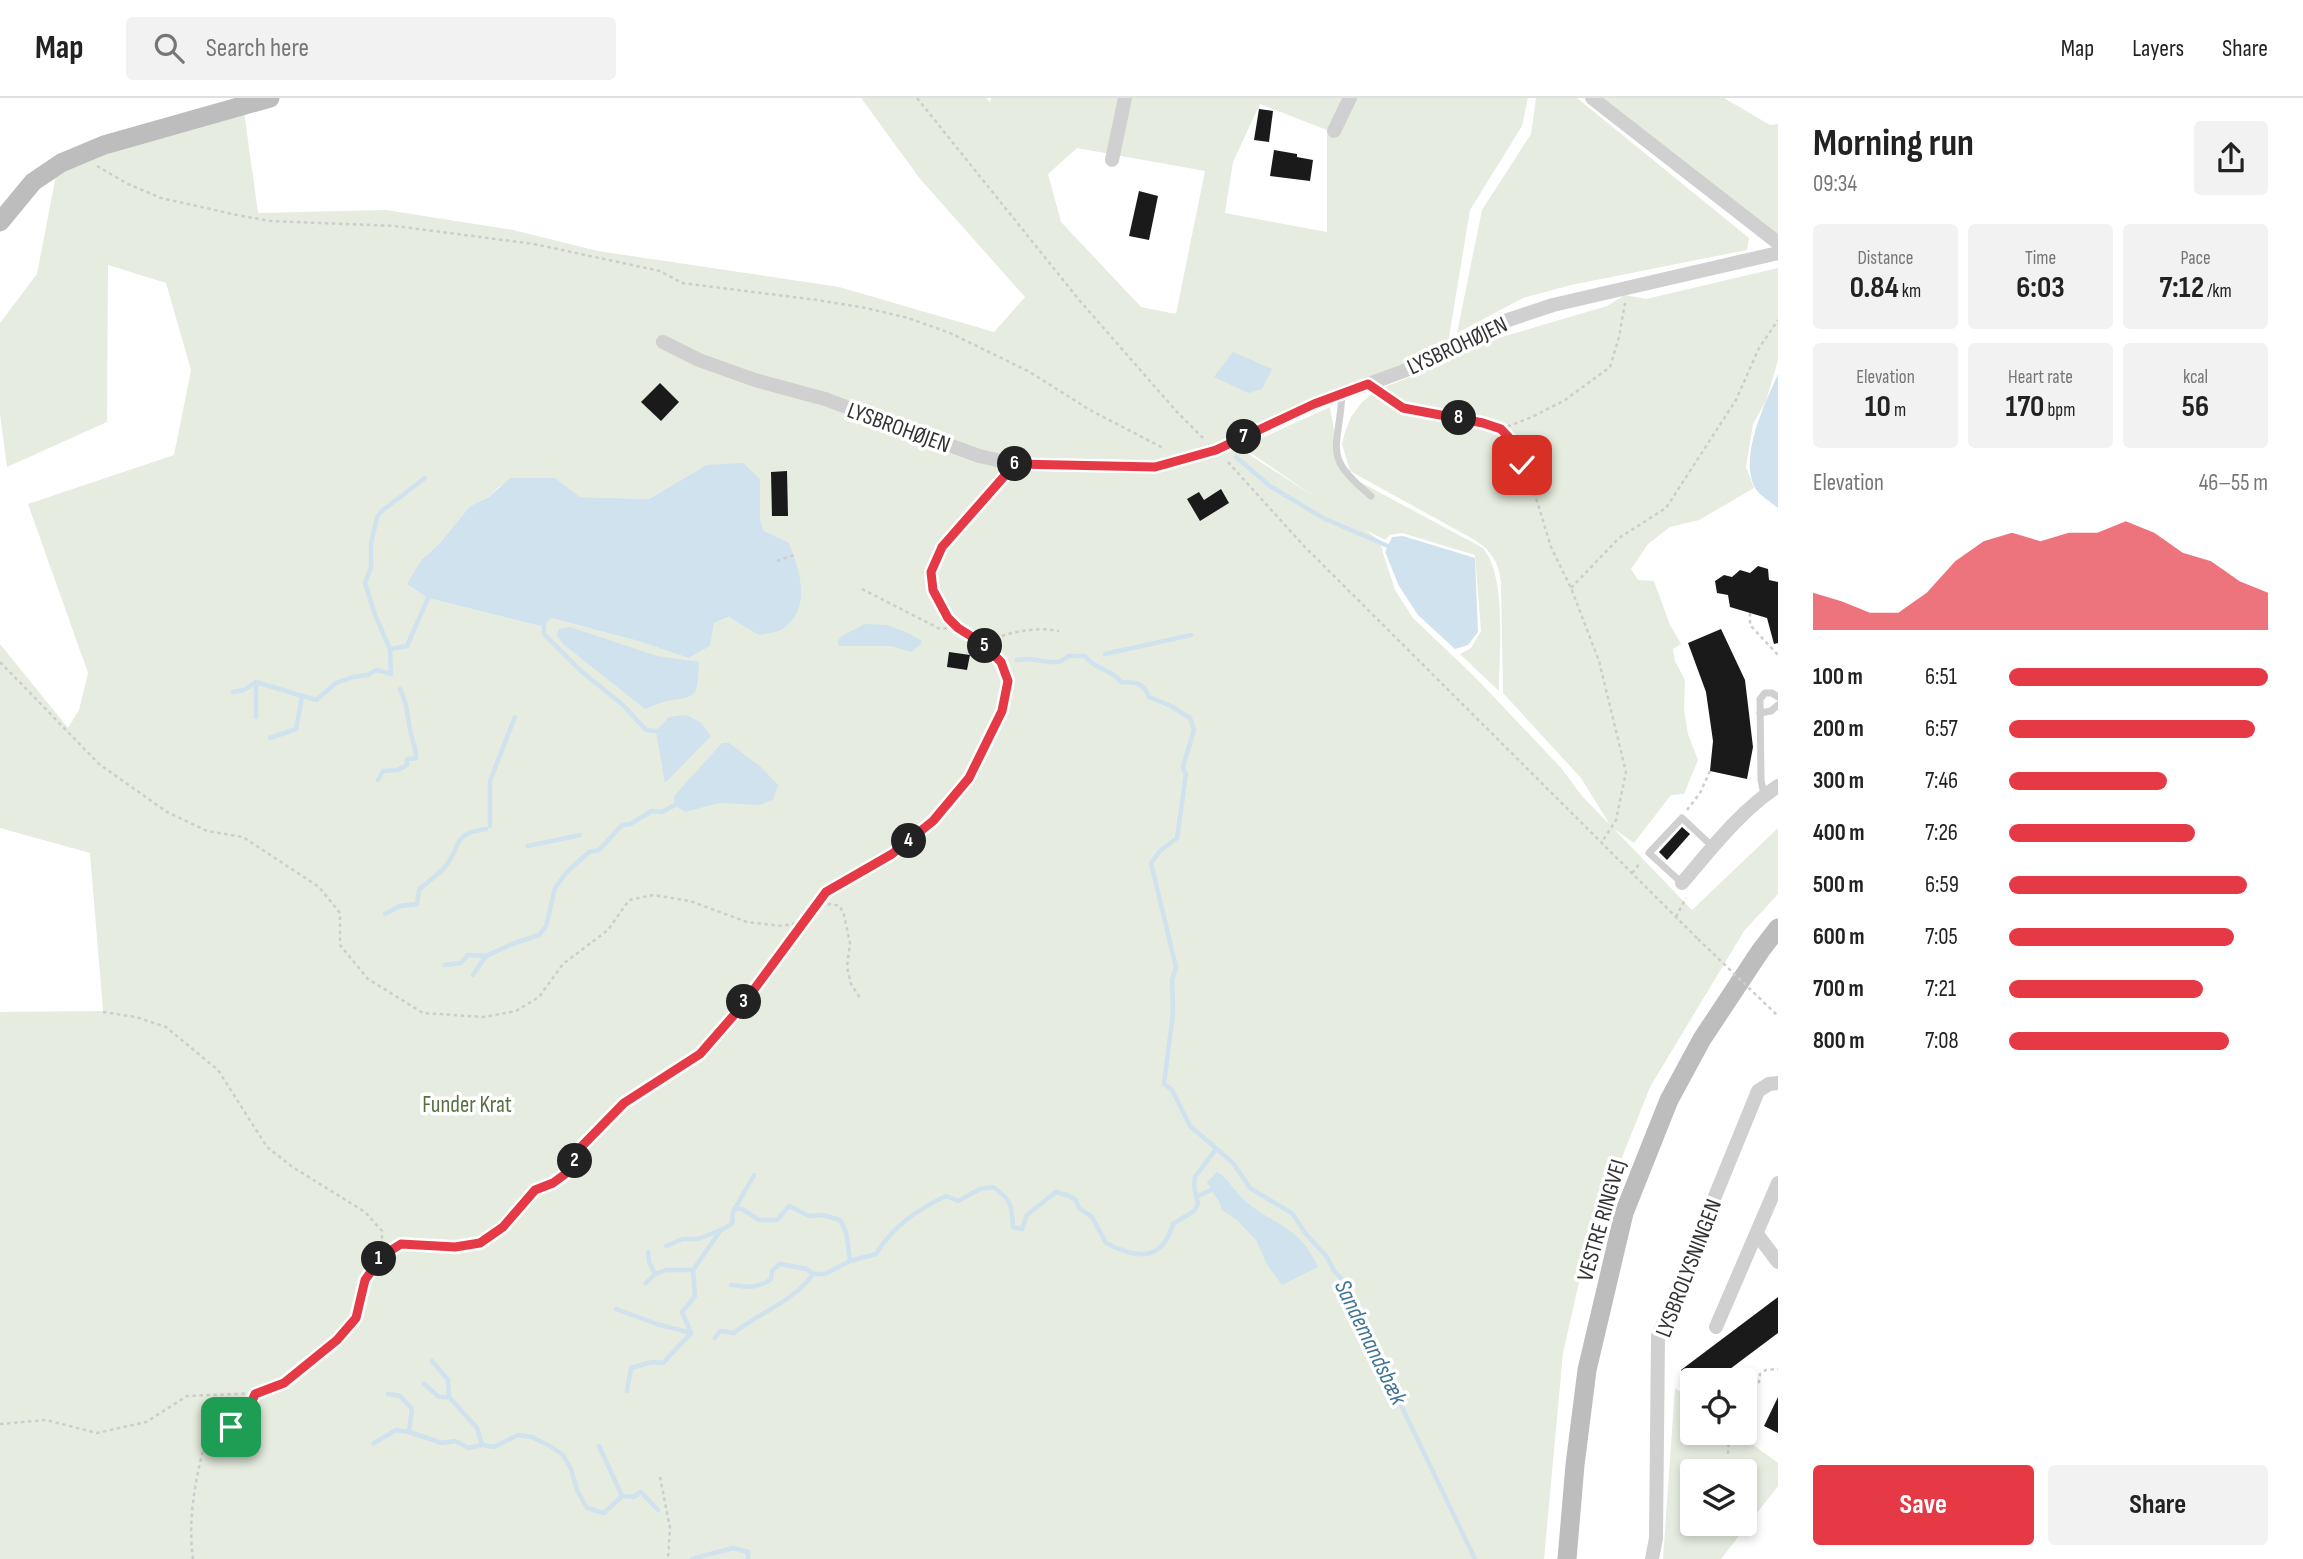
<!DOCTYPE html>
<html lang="en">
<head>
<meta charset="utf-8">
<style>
  :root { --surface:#fff; --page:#f2f2f2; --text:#222; --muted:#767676; --line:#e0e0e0; --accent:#e63946 }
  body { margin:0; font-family:"Sofia Sans Condensed",sans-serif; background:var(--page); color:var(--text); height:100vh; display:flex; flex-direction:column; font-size:26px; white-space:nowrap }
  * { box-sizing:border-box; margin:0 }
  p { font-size:23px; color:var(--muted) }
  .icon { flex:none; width:38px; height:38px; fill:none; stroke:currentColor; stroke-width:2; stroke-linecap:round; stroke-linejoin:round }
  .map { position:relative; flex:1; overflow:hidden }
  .drawer { display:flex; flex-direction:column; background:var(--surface); width:525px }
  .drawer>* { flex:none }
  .fabs { position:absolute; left:1680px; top:1270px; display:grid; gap:14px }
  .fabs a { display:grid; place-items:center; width:77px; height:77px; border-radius:7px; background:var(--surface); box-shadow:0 4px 10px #0003; font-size:35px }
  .pin { position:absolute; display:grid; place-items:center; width:60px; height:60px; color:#fff; margin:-30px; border-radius:14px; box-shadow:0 4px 10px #0006 }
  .km { position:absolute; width:35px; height:35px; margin:-18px; border-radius:50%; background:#222; color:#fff; font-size:19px; line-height:35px; text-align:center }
  .round { display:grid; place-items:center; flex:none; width:74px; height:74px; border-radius:7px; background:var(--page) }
  .headline { display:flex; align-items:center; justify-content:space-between; height:119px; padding:0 35px }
  h1 { font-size:38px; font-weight:700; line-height:52px }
  .figures { display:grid; grid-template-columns:repeat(3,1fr); gap:10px; height:119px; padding:7px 35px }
  .figures div { display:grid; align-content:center; border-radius:7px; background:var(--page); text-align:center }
  .figures b { font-size:30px; font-weight:700 }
  .figures small { font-size:19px; font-weight:400 }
  .figures p { font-size:19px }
  .chart { height:196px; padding:14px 35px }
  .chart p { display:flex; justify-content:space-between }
  .chart svg { width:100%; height:126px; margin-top:7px; fill:var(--accent); opacity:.7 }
  .action { display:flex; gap:14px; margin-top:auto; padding:14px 35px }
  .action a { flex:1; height:80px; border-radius:7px; background:var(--accent); color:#fff; font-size:28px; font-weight:700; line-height:80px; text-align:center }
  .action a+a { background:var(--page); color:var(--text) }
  ul { padding:0 35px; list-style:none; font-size:23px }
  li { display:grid; grid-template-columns:112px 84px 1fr; align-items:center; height:52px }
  li i { height:18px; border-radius:9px; background:var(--accent) }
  header { display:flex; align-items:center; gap:42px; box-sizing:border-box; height:98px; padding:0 35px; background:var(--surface); border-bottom:2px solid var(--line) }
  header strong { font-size:33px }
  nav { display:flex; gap:38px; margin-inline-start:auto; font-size:24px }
  .search { width:490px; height:63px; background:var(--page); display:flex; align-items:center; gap:18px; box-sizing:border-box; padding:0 24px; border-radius:7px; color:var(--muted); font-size:26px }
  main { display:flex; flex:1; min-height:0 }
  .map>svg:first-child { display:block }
  .green { fill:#e6ecdf; fill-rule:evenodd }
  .water { fill:#cfe2ee }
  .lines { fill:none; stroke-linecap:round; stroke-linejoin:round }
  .stream { stroke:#cfe2ee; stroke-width:4.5 }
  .building { fill:#1a1a1a }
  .path { stroke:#cdcdcd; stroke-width:2.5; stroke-dasharray:3.5 3.5; stroke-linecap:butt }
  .lane { stroke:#d0d0d0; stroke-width:7 }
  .street { stroke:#d0d0d0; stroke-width:14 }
  .secondary { stroke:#bdbdbd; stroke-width:19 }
  .path-bridge { stroke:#cdcdcd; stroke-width:2.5; stroke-dasharray:3.5 3.5; stroke-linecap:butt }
  .route-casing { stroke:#fff; stroke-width:14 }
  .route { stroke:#e63946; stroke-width:9 }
  .labels { text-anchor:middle; stroke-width:7; stroke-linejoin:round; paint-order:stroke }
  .street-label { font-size:23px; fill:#333; stroke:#fff }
  .park-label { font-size:23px; fill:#56703f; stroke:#fff }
  .water-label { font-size:24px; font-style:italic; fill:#3f7597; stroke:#fff }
</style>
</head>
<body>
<header>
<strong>Map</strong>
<div class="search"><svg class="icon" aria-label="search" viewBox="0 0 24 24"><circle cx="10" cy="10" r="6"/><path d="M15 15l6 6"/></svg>Search here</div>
<nav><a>Map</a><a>Layers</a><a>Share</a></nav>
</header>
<main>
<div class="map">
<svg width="1778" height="1461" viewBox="0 0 1778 1461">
  <rect width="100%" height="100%" fill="#fff"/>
  <g class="green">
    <path d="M861,0H986L990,4L991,0H1528L1522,28L1470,112L1447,251L1219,352L1239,350L1315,399L1242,349L1330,309L1337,350L1347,377L1483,450C1507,479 1499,554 1499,593L1460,556L1471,550L1481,533L1475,457L1402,435L1390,437L1385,442L1364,431L1379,442L1395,492L1413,520L1475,579L1562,671L1582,698L1610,727L1581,680L1503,595L1501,485C1499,464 1491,452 1473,441L1350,373L1342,346L1345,334L1351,319L1362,304L1377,292L1441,267L1485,244L1607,208L1625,197L1646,201L1778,170V262L1766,303L1753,326L1746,369L1754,390L1699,422L1670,429L1648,446L1631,471L1638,482L1654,483L1670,527L1681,546L1673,551L1675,563L1685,582L1684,612L1688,636L1698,662L1684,696L1671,697L1634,745L1614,731L1692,812L1778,730V796L1744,833L1650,989L1588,1145L1563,1255L1544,1461H0V914L103,913L90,755L0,730V546L68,630L79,612L88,575L28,406L174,357L191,272L166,185L108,167L107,324L7,369L0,316V225L37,176L56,77L106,54L244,13L258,115L386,112L513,132L598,153L839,189L994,234L1025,199L921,82ZM1260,6L1327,32V134L1225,115L1233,64ZM1077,50L1205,73L1176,216L1141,209L1061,124L1048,76ZM706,367L760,381V421L764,433L788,444L759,536L730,519L714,525L688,560L638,543L551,520L544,529L428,500L422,461L439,446L470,408L489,399L500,388L554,380L580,399L649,401Z"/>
    <polygon points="1536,0 1577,0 1749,140 1747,152 1571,187 1523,200 1457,235 1482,112 1531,36"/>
    <polygon points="1592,0 1724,0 1770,27 1778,26 1778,144"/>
    <path d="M1675,1290L1692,1302V1335H1737L1778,1365V1388L1721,1461H1663ZM1692,1374H1745V1426H1692Z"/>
  </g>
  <g class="water">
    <polygon points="1233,254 1272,271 1262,291 1248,295 1214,279"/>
    <path d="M1778,276V410C1771,404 1757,396 1754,388C1740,355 1765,306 1778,276Z"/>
    <path d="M743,365L760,381V421L764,433L788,444C800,471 813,512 781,532C775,535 766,535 759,537L729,519L714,525L710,548L688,560L638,543L551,520L544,529L428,500L407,486L422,461L439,446L470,408L489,399L510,380H555L580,399L649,401L706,367Z"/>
    <polygon points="1403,438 1475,460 1478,534 1468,547 1455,551 1418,517 1399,488 1385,454 1392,439"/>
    <polygon points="865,526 887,527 906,534 922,543 920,547 911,554 891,548 839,548 838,543 840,539"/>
    <path d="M570,529L657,558L699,564C696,592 702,599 672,602C663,603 653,608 645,611L563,546L557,537L559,531Z"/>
    <polygon points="686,617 700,624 711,638 665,685 656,633 669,619"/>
    <polygon points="722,645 729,645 761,669 778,687 773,702 759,707 719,705 685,714 675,707 674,698"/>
    <path d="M1217,1074C1229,1081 1234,1093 1244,1102C1274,1128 1299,1127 1318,1169L1282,1187L1267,1166L1256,1142L1237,1122L1222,1112C1219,1100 1212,1095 1207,1084Z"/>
  </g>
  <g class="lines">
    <g class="stream">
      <polyline points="1236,359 1270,388 1323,420 1388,448"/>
      <polyline points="544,529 544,536 581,573 623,607 646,632 656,633"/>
      <polyline points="390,551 407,548 428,500"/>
      <polyline points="968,555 988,561"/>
      <polyline points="1105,556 1191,537"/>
      <path d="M1017,562L1029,561L1049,564H1059L1069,558H1085C1095,572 1112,571 1121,584C1136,584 1143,584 1149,599L1171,608L1190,620L1194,632L1184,665L1183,670L1186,676L1177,740L1160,753L1151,765L1176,869L1172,882L1173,915L1164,986L1172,992L1190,1028L1233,1065L1250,1090L1293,1116L1305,1135L1327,1159L1334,1173L1349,1189L1351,1203L1475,1461"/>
      <polyline points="233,594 244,592 256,584 316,602 336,585 353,579 367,577 377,572 391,576 390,551 375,517 365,485 371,469 371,445 377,419 383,412 425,380"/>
      <polyline points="256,619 256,584"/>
      <polyline points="270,640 296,631 302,599"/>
      <path d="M378,682L383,673L398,672L407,667V661L416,660C416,647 410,638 409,625C406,609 407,607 400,591"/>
      <polyline points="490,728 490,683 515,619"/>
      <polyline points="528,748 580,737"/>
      <path d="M385,816L400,808L417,806L419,792C427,784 437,778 444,770C463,748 450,736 486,731"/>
      <polyline points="445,867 461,865 468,857 486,858 512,846 539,837 546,828 555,790 566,775 589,754 599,752 622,727 630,726 652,713 662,714 675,707"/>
      <polyline points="473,877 486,858"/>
      <polyline points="1198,1098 1211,1092"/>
      <path d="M734,1111H742L759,1122H777L789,1108L809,1118L822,1117L840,1122C849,1136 847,1146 850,1163"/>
      <polyline points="666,1148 683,1141 698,1141 721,1132"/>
      <polyline points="648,1154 649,1164 655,1176 666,1172 693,1172"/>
      <polyline points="646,1185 655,1176"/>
      <path d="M731,1187C747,1189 758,1191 771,1181L772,1173L780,1166L807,1171L813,1176"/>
      <polyline points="616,1211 657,1226 691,1235"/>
      <path d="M715,1240L720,1233L734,1235C760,1214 793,1204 813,1176H825L850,1163L876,1156C893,1128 917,1112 946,1098L958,1103L980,1091L993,1089C1011,1101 1012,1108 1013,1129L1022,1131L1027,1117L1056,1094L1069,1098L1076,1102L1079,1110L1092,1119L1106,1145C1137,1161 1162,1164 1173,1126L1194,1113L1198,1106L1194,1088L1195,1079L1216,1051"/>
      <polyline points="432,1263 448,1282 449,1299 477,1330 482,1347"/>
      <polyline points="424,1286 439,1299 449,1299"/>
      <polyline points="627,1293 631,1270 652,1264 663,1265 691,1235 682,1214 695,1198 693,1172 721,1132 732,1126 733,1114 754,1077"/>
      <polyline points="388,1296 400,1298 412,1311 409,1334"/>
      <polyline points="374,1345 396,1332 409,1334 442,1345 455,1343 469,1350 482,1347 494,1349 518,1337 532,1339 550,1348 563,1357 571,1371 577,1392 587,1410 604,1415 622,1398 633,1399 641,1394 658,1412"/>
      <polyline points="599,1348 622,1398"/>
      <polyline points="692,1461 733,1450 748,1454 748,1461"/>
    </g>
  </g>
  <g class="building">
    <polygon points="1259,11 1273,13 1269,44 1254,42"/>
    <polygon points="1274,52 1297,56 1297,59 1313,62 1310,83 1270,78"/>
    <polygon points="1139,93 1158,98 1149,142 1129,138"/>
    <polygon points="660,285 679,304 661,323 641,304"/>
    <polygon points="787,373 788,418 772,418 771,374"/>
    <polygon points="1221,391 1229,405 1200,423 1187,401 1199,394 1204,402"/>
    <polygon points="1758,468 1768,471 1769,482 1778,484 1778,545 1774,546 1767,520 1730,509 1728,497 1717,495 1715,483 1724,477 1732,479 1740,472 1750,475"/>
    <polygon points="1721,531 1745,582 1753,649 1747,681 1710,673 1713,643 1706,594 1688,545"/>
    <polygon points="949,554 970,557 967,572 947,569"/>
    <polygon points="1682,729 1690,736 1667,762 1659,754"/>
    <polygon points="1778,1199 1778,1235 1714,1283 1689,1283 1681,1272"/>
    <polygon points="1778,1299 1778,1335 1764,1328"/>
  </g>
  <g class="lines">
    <g class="path">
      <polyline points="917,0 1080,203 1177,314 1203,340"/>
      <polyline points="97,68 128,86 161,100 237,117 270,123 395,128 534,146 660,173 682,185 817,202 866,210 908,220 950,235 1028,273 1090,312 1165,351"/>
      <polyline points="1384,296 1403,310 1483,325 1501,331 1513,344 1537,403 1551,449 1571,490 1599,563 1626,674 1616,722 1602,744"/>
      <polyline points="1501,331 1532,319 1565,302 1610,269 1619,239 1625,205"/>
      <polyline points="1228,364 1303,447 1698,841"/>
      <polyline points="777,463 794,457"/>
      <polyline points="1571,490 1619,440 1666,410 1736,302 1759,250 1778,222"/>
      <polyline points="862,491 940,531 958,529"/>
      <polyline points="1750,515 1750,527 1778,557"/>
      <path d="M982,545C1007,535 1032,528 1059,533"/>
      <polyline points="0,564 99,666 167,714 207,733 243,739 319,789 340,815 340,847 368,881 423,915 484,919 516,913 539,899 563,866 608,832 629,802 653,797 690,803 747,824 782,828 802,824"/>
      <polyline points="1687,712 1700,695 1710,673"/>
      <polyline points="1632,775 1641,764"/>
      <polyline points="814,810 830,806 840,808 844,817 850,845 847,869 851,886 860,900"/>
      <polyline points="1676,819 1686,800"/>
      <polyline points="103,914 136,919 166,929 218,972 267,1049 291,1068 365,1114 382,1133 382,1158"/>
      <polyline points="1745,1290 1759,1284 1760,1276 1766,1272 1778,1271"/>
      <polyline points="0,1326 46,1322 97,1335 146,1324 187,1298 260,1295 284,1285 337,1242 357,1220 365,1182 382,1158 401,1145 455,1149 480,1145 503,1129 535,1092 553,1085 571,1071 582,1048 624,1005 700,956 741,909 826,794 892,756 933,723 969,680 1001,613 1008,583 1001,564 982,545 958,529 949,520 933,492 931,474 942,449 1005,377"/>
      <polyline points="1728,1356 1729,1335"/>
      <polyline points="660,1379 670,1430 668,1461"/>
      <path d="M193,1461C188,1426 194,1390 202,1356C207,1345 218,1340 227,1332C239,1323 249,1310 255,1296"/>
    </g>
    <g class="lane">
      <path d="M1342,296C1339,353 1321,357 1371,398"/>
      <polyline points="1760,615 1771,613 1778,607"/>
      <polyline points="1764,697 1761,682 1760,601 1765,595 1772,595 1778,599"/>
      <polyline points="1682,785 1649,755 1682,720 1713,749"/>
    </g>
    <g class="street">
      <polyline points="1592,0 1778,145"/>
      <polyline points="1334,33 1350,0"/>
      <polyline points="1112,62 1125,0"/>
      <polyline points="663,244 699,262 755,282 825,301 979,358 1015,366 1155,369 1216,352 1314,306 1404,273 1496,226 1553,207 1778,155"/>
      <path d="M1682,785C1712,750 1740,713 1778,688"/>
      <polyline points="1757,1136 1778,1164"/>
      <polyline points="1716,1229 1778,1085"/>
      <polyline points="1652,1461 1656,1440 1658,1238 1758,993 1769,986 1778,985"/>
    </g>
    <g class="secondary">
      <polyline points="0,124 33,84 61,65 104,47 270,0"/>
      <polyline points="1567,1461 1575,1367 1587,1272 1624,1115 1669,1002 1702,941 1761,852 1778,830"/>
    </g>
    <polyline class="path-bridge" points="1698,841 1778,918"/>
  </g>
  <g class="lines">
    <g class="route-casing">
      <polyline id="route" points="231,1329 250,1308 255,1296 284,1285 337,1242 356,1220 365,1182 382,1158 401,1146 455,1149 480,1145 503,1129 535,1092 553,1085 572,1071 582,1048 624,1005 700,956 741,909 826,794 892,756 933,723 969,680 1002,613 1008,583 1001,564 982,545 958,530 948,520 933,492 931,474 942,449 1015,366 1155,369 1216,352 1314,306 1368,286 1403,310 1483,325 1501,331 1513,344 1522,367"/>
    </g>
    <use href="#route" class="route"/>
  </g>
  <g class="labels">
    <g class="street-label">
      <text transform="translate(1457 247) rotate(-25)" y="8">LYSBROHØJEN</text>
      <text transform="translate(899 329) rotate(20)" y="8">LYSBROHØJEN</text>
      <text transform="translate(1601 1122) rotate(-74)" y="8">VESTRE RINGVEJ</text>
      <text transform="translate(1688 1170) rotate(-69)" y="8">LYSBROLYSNINGEN</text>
    </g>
    <g class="park-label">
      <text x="467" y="1014">Funder Krat</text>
    </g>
    <g class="water-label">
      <text transform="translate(1371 1244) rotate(64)" y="8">Sandemandsbæk</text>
    </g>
  </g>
</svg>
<div class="fabs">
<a><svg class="icon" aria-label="locate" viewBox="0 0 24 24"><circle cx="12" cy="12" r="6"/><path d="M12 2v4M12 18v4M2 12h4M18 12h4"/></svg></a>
<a><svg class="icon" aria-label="layers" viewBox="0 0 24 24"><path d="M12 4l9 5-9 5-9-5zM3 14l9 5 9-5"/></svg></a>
</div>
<div class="pin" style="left:231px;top:1329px;background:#1e9e55"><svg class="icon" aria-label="arrive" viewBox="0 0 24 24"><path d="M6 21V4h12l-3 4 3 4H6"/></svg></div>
<div class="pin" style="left:1522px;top:367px;background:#d93025"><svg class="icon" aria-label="check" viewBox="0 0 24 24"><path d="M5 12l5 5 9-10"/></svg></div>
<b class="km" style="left:379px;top:1161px">1</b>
<b class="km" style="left:575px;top:1063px">2</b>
<b class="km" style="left:744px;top:904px">3</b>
<b class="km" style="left:909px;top:743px">4</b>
<b class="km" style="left:985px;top:548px">5</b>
<b class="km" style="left:1015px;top:366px">6</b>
<b class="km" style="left:1244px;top:339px">7</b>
<b class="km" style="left:1459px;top:320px">8</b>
</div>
<section class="drawer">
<div class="headline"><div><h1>Morning run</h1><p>09:34</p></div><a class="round"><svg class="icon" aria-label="share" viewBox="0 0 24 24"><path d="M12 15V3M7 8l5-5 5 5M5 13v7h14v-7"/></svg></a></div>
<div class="figures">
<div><p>Distance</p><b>0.84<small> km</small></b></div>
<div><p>Time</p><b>6:03</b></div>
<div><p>Pace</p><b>7:12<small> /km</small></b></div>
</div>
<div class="figures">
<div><p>Elevation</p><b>10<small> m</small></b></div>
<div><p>Heart rate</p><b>170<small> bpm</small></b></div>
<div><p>kcal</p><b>56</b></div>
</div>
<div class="chart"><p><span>Elevation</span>46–55 m</p>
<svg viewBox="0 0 160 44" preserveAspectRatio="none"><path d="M0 44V31L10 34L20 38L30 38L40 31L50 20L60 13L70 10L80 13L90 10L100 10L110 6L120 10L130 17L140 20L150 27L160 31V44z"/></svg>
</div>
<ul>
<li><b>100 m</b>6:51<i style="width:100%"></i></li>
<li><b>200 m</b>6:57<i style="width:95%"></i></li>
<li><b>300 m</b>7:46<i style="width:61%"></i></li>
<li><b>400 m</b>7:26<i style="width:72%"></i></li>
<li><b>500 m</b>6:59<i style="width:92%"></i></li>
<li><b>600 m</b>7:05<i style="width:87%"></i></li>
<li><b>700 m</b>7:21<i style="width:75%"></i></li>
<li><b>800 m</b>7:08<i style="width:85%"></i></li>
</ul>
<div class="action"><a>Save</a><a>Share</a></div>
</section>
</main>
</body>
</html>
